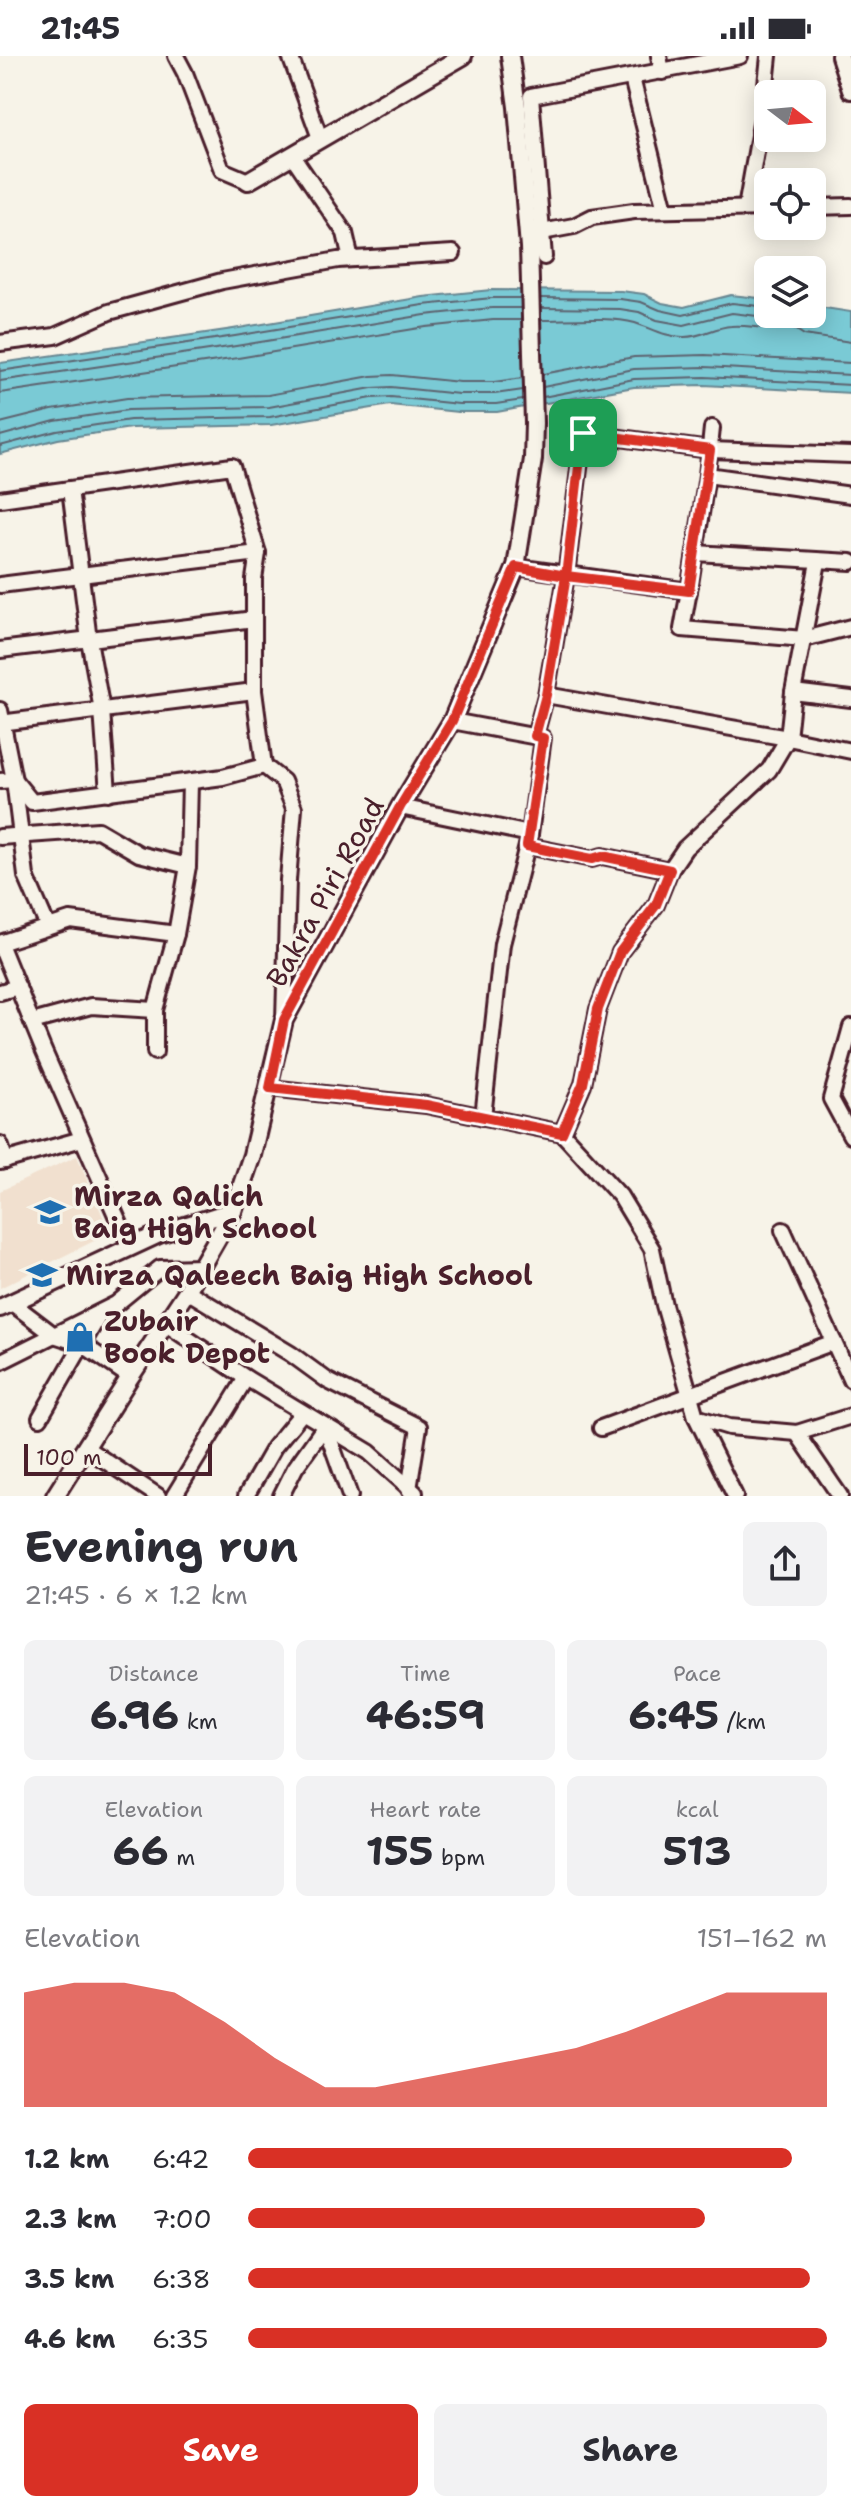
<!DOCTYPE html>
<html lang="en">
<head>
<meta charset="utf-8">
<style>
  :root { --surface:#fff; --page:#f2f2f3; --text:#2b2b33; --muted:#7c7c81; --accent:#d93025 }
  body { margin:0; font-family:"Shantell Sans",sans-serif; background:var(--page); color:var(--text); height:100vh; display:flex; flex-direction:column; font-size:30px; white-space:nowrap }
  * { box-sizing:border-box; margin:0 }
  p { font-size:26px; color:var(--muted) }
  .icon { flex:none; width:44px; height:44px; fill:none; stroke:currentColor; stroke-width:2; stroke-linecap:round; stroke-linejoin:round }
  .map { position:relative; height:1440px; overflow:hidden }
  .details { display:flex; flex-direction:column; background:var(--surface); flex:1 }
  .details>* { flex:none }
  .needle { width:52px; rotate:106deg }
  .tools { position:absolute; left:754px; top:24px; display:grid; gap:16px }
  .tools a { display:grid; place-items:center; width:72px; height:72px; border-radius:12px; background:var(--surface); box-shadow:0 4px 20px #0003; font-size:40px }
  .scale { position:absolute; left:24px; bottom:20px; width:188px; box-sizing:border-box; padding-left:8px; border:4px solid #4a1f2b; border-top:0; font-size:22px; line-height:28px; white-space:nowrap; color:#4a1f2b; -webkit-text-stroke:6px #f7f3e8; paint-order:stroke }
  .pin { position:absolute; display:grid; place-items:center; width:68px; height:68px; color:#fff; margin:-34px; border-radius:16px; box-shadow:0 4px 12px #0006 }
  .round { display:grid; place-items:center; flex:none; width:84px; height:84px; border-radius:12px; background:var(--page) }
  .head { display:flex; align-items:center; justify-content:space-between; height:136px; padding:0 24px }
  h1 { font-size:44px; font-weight:700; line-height:60px }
  .stats { display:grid; grid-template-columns:repeat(3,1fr); gap:12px; height:136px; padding:8px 24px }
  .stats div { display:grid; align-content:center; border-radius:12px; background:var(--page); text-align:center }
  .stats b { font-size:40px; font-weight:700 }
  .stats small { font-size:22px; font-weight:400 }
  .stats p { font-size:22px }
  .chart { height:224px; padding:16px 24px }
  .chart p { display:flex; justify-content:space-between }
  .chart svg { width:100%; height:144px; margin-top:8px; fill:var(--accent); opacity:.7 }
  .cta { display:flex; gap:16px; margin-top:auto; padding:16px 24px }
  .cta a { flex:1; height:92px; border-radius:12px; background:var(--accent); color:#fff; font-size:32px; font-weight:700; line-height:92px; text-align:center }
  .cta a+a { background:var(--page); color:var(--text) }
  ul { padding:0 24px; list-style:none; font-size:26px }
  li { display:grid; grid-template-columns:128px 96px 1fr; align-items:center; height:60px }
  li i { height:20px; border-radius:10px; background:var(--accent) }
  .status { display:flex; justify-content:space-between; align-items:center; height:56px; padding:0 40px; background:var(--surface); direction:ltr }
  .status svg { height:22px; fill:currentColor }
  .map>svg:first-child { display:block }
  .built { fill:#f1e0cf }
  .water { fill:#7acad5; stroke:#678691; stroke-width:2 }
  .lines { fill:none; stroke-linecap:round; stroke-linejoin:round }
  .shore { stroke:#5d636f; stroke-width:2 }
  .minor-casing { stroke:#4a1f2b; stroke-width:20 }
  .tertiary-casing { stroke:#4a1f2b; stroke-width:22 }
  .minor { stroke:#f7f3e8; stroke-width:14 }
  .tertiary { stroke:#f7f3e8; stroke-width:16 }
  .route-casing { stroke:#fff; stroke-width:16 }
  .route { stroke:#d93025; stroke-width:10 }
  .labels { text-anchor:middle; stroke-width:7; stroke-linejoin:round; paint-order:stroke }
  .street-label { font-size:28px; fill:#4a1f2b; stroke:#f7f3e8 }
  .poi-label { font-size:28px; font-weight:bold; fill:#4a1f2b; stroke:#f7f3e8; text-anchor:start }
</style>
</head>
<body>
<div class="status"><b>21:45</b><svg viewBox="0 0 49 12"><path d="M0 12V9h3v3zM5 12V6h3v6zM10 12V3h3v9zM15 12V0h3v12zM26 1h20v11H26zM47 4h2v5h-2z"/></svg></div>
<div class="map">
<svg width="851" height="1440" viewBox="0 0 851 1440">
  <rect width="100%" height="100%" fill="#f7f3e8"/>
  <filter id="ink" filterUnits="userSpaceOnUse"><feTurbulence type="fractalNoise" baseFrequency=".0125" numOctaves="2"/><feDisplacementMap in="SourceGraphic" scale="16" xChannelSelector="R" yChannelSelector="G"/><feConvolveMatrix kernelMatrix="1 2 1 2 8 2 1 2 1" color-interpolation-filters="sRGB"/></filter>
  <g filter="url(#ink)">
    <polygon class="built" points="77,1100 110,1177 0,1232 0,1135"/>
    <polygon class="water" points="491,234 621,235 644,238 662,247 684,251 731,239 768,243 768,258 812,258 812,250 851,256 851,337 704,329 634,331 497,356 458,356 390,349 271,369 131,372 58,383 0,398 0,307 233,273 423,241"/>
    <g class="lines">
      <g class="shore">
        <polyline points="540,242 620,243 641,246 660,254 683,259 732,247 768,251"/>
        <polyline points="541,252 620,253 639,256 657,264 684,269 732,257 766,261 777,258"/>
        <path d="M541,264C567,264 611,260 635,267C651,272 665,281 683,281C700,282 714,271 731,270C753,268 765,277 786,267L804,279L851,286"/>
        <polyline points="0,315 235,280 423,249 492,242 520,242"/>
        <polyline points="543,318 634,301 705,299 851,307"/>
        <polyline points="0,325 236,290 425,259 492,252 521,252"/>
        <polyline points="543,331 634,313 705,311 851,319"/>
        <polyline points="0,337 238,302 426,271 493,264 521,264"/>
        <polyline points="543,341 634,323 705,321 851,329"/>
        <polyline points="0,367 52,354 127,342 268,339 371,320 392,319 460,326 494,326 523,322"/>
        <polyline points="0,380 55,365 128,354 269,351 372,332 391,331 459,338 495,338 523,334"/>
        <polyline points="0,390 57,375 130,364 270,361 372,342 391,341 459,348 496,348 523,344"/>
      </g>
      <g class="minor-casing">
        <g id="minor">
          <polyline points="176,0 185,17 222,114 248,125"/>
          <polyline points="290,0 320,82"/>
          <polyline points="659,0 662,16"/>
          <polyline points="632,22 665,154"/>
          <polyline points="292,99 345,177 351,203"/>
          <polyline points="812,151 851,150"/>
          <polyline points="746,152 763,57 769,0"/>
          <polyline points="542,176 574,170 592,161 634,155 768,152"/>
          <polyline points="544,201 531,40 740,0"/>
          <polyline points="0,287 55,280 109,256 222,225 338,204 453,197"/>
          <polyline points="712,372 707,419 851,439"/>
          <polyline points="583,377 710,394 851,399"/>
          <polyline points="70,433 89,584 102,654 108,737"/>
          <polyline points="0,443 232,410 258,497 254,523 254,635 264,710 283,725 294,752 288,824 284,964"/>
          <polyline points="695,497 851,506"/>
          <polyline points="818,506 793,636 788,682 851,695"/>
          <polyline points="516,511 689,535 682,573 804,583 851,571"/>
          <polyline points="0,529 258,497"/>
          <polyline points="689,535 707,419"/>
          <polyline points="0,594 254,563"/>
          <polyline points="793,636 851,643"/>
          <polyline points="0,654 14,724 26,820 48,871"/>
          <polyline points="452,665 543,682 530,778 502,888 483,1061"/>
          <polyline points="0,667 254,635"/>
          <polyline points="535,680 546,639"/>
          <polyline points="0,725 14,724 32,746 223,721 264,710"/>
          <polyline points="400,751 530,778"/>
          <polyline points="0,781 98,774 139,798 188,810"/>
          <polyline points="527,790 592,803 602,800 670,814"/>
          <polyline points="0,887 70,864 176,878"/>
          <polyline points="0,888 43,993 130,1191"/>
          <polyline points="0,936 18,931"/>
          <polyline points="32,966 91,950 155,954"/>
          <polyline points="851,971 831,1043 851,1080"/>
          <polyline points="155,996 155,954 176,878 188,810 190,726"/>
          <polyline points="270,1032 426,1049 562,1077 583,1028 598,953 620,896 656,849 670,814 685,792 769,714 788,682 546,639 566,520 586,355"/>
          <polyline points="562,1077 620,1140 652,1193 664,1249 696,1361 735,1440"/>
          <polyline points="0,1088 6,1105"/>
          <polyline points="0,1106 82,1083"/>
          <polyline points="783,1174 851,1324"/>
          <polyline points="187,1235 291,1298 328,1325 419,1371 409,1433 413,1440"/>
          <polyline points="12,1247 54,1279 82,1288 130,1321"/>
          <polyline points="166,1268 246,1322 369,1396 415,1437"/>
          <polyline points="0,1306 116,1248 160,1212 201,1211"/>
          <polyline points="696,1361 729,1371 797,1377 851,1360"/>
          <polyline points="40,1362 101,1256"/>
          <polyline points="325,1370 350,1440"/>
          <polyline points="601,1372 834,1286"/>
          <polyline points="797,1377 840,1440"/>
          <polyline points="86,1392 158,1440"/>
          <polyline points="174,1440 246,1322"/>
          <polyline points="246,1440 274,1391 302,1357"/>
          <polyline points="281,1440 295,1412 325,1370"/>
        </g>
      </g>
      <g class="tertiary-casing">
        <g id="tertiary">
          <polyline points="840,0 851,34"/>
          <polyline points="248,125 463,0"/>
          <polyline points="0,1252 159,1178 233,1155"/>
          <polyline points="55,1440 130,1321 187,1235 233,1155 252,1099 284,964 400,751 452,665 516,511 533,403 534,367 529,191 517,51 510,0"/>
        </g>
      </g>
      <use href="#minor" class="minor"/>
      <use href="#tertiary" class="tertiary"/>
    </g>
  </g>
  <g class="lines" filter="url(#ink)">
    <g class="route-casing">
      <polyline id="route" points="583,377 566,520 516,511 452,665 400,751 284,964 270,1032 426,1049 562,1077 583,1028 598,953 620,896 656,849 670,814 602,800 592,803 527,790 543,682 535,680 546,639 566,520 689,535 710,394 583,377"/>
    </g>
    <use href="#route" class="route"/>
  </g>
  <defs>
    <g id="school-bare" transform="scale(2.4)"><path d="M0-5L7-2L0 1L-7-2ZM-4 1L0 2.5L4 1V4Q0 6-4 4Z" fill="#1f6fb2" stroke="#f7f3e8" stroke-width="2.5" paint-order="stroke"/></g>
    <g id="shop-bare" transform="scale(2.4)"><path d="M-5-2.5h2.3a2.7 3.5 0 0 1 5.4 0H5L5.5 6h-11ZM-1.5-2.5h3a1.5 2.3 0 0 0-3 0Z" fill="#1f6fb2" stroke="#f7f3e8" stroke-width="2.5" paint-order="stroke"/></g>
  </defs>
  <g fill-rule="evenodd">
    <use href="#school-bare" x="50" y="1156"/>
    <use href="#school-bare" x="42" y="1219"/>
    <use href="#shop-bare" x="80" y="1281"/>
  </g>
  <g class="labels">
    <g class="street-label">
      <text transform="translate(325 836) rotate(-61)" y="10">Bakra Piri Road</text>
    </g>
    <g class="poi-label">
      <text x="74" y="1150">Mirza Qalich<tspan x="74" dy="32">Baig High School</tspan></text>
      <text x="66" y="1229">Mirza Qaleech Baig High School</text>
      <text x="104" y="1275">Zubair<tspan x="104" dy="32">Book Depot</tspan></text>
    </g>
  </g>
</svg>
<div class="tools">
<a><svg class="needle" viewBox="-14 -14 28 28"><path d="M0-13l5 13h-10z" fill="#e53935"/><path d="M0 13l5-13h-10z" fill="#7c7c81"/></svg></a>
<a><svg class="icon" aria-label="locate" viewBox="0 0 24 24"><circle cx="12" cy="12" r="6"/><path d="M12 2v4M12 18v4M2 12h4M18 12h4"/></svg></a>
<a><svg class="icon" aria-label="layers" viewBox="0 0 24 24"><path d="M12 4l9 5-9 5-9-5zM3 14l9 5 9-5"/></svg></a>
</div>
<div class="scale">100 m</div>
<div class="pin" style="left:583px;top:377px;background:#1e9e55"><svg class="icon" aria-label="arrive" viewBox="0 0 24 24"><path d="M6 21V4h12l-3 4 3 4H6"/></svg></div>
</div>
<section class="details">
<div class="head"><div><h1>Evening run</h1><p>21:45 · 6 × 1.2 km</p></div><a class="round"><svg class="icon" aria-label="share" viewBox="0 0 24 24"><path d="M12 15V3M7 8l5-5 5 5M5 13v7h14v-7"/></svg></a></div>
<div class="stats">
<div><p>Distance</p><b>6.96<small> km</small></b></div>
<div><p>Time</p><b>46:59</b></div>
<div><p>Pace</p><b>6:45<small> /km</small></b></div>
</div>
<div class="stats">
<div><p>Elevation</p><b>66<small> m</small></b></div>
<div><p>Heart rate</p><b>155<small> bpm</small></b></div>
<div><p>kcal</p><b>513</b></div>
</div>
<div class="chart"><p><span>Elevation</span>151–162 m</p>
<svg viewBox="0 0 160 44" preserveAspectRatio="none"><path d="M0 44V9L10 6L20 6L30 9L40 18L50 29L60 38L70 38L80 35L90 32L100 29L110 26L120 21L130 15L140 9L150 9L160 9V44z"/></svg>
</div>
<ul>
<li><b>1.2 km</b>6:42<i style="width:94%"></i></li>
<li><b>2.3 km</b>7:00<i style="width:79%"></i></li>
<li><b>3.5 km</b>6:38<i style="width:97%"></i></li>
<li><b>4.6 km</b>6:35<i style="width:100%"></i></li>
</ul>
<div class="cta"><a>Save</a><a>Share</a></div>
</section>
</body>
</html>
